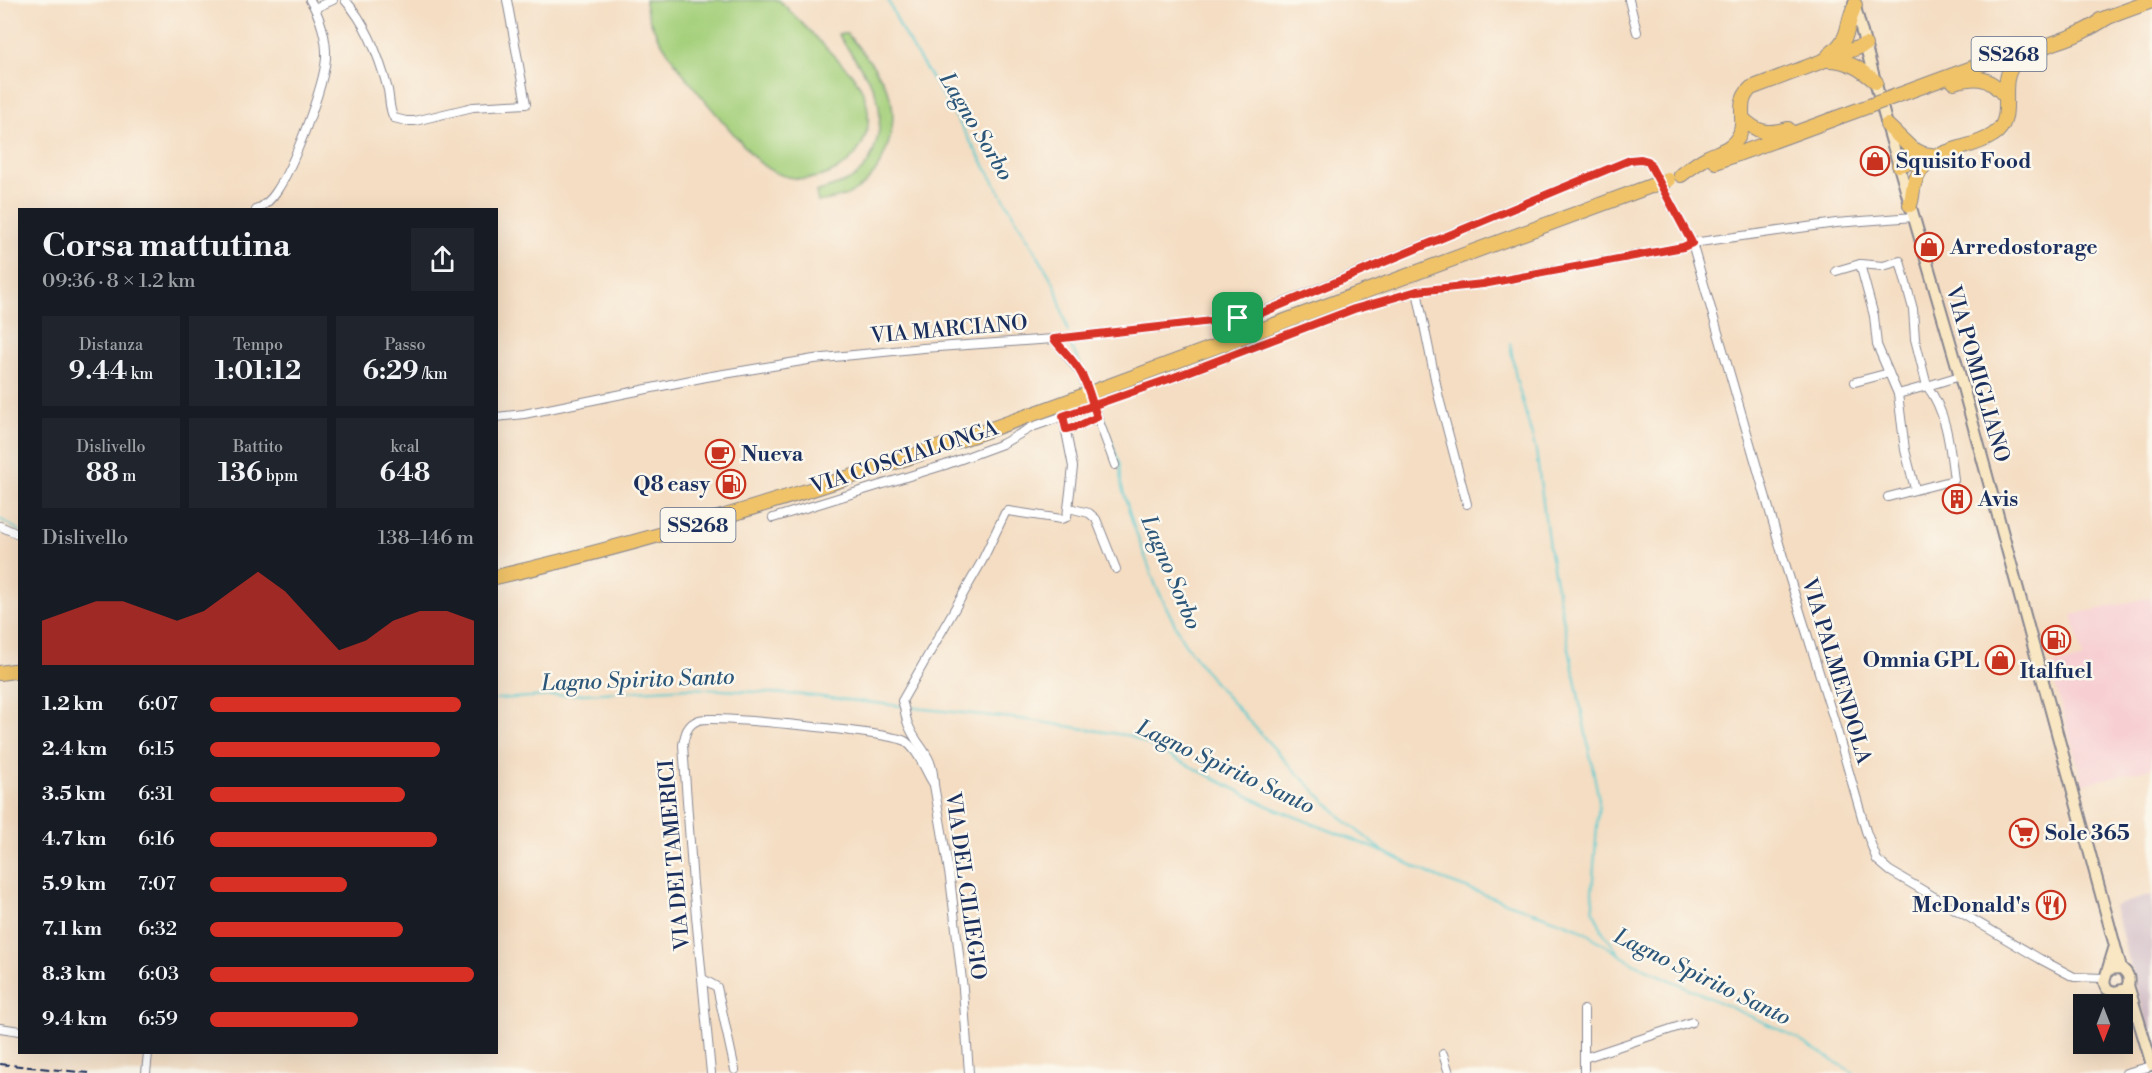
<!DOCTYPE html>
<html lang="it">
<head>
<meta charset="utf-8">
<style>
  :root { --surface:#171b24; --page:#20242c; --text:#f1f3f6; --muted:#9ea1a6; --accent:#d93025 }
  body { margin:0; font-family:"Libre Bodoni",serif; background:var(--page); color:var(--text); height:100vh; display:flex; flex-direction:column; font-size:22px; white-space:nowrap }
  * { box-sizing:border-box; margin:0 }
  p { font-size:20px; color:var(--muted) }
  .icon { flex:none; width:33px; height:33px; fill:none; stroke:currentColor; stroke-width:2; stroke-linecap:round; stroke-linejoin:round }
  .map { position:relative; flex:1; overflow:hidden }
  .details { position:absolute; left:18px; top:208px; width:480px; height:846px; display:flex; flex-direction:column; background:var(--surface); border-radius:0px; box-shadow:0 6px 24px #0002 }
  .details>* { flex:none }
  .needle { width:39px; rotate:180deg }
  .fabs { position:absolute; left:2073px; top:994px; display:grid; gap:12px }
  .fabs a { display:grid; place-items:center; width:60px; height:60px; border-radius:0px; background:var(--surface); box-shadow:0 6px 24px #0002; font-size:30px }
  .pin { position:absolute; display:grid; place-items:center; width:51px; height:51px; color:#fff; margin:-26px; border-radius:12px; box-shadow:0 3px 9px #0006 }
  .round { display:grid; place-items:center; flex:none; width:63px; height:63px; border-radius:0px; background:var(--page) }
  .headline { display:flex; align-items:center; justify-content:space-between; height:102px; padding:0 24px }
  h1 { font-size:33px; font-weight:700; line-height:45px }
  .stats { display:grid; grid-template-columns:repeat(3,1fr); gap:9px; height:102px; padding:6px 24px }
  .stats div { display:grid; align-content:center; border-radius:0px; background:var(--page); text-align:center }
  .stats b { font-size:26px; font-weight:700 }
  .stats small { font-size:16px; font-weight:400 }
  .stats p { font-size:16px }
  .chart { height:168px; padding:12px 24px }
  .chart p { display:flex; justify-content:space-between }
  .chart svg { width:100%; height:108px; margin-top:6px; fill:var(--accent); opacity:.7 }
  ul { padding:0 24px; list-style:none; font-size:20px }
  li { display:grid; grid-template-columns:96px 72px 1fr; align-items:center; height:45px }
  li i { height:15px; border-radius:8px; background:var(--accent) }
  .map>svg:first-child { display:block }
  .built { fill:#f7cfd3 }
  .industrial { fill:#d2bdc7 }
  .green { fill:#a5d07c; stroke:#60806d; stroke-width:1.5 }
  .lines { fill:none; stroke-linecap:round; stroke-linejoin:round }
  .stream { stroke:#5ccad0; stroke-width:2 }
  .street-casing { stroke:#888690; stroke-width:10 }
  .secondary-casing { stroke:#888690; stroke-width:14 }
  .highway-casing { stroke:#888690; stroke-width:16 }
  .street { stroke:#fff; stroke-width:8 }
  .secondary { stroke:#f9e7c3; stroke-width:10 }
  .highway { stroke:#f0c369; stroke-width:14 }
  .rail { stroke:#1b2f5e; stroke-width:2; stroke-dasharray:9 4.5; stroke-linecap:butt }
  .street-bridge-casing { stroke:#888690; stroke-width:10; stroke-linecap:butt }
  .highway-bridge-casing { stroke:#888690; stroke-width:16; stroke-linecap:butt }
  .street-bridge { stroke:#fff; stroke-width:8 }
  .highway-bridge { stroke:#f0c369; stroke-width:14 }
  .route-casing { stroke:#fff; stroke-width:12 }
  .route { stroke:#d93025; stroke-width:8 }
  .labels { text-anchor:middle; stroke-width:5; stroke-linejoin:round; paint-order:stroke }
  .shield { fill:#fbf7ec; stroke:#5e6b89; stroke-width:1.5 }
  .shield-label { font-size:20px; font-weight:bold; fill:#1b2f5e }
  .poi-label { font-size:21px; font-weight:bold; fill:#1b2f5e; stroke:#fbf7ec; text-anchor:start }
  .street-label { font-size:21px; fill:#1b2f5e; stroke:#fbf7ec }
  .water-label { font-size:22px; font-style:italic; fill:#2b567a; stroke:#fbf7ec }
</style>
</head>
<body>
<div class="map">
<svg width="2152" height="1073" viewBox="0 0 2152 1073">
  <rect width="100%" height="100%" fill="#fbf7ec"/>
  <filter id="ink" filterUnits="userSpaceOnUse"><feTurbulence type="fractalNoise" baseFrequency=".0167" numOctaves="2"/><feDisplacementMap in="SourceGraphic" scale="12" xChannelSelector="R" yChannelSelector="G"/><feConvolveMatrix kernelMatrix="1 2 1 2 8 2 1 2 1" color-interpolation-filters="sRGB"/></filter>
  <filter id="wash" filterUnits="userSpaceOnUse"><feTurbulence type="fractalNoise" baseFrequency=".008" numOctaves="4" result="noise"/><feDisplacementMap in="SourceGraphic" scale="24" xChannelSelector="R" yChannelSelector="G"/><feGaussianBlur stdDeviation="1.35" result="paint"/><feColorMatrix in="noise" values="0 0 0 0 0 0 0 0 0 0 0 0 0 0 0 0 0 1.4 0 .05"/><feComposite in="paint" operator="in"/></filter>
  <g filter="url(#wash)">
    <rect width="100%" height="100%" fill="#f4ddc2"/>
    <polygon class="built" points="2152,597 2152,768 2083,784 2050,666 2083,658 2072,615"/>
    <polygon class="industrial" points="2152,895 2152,1043 2114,906"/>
    <g class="green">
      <path d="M645,0H779C797,18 814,35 831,53C843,65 856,76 863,92C891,161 801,210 752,155C725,123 645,39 645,0Z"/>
      <path d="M838,34H847C863,52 880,72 889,94C900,123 885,168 861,187C848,197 834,199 818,202L816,192C830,187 847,184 858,174C878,158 885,116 875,92C866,72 850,53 838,34Z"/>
    </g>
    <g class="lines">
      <g class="stream">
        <polyline points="888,0 902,31 957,119 1055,285 1068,332"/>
        <polyline points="1510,343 1516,378 1536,451 1549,547 1599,800 1592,893 1594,912 1603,932 1619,954"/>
        <polyline points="1070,344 1092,387"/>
        <polyline points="1100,406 1120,466 1121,484 1133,524 1156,586 1183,641 1213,681 1290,766 1345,821 1382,850"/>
        <polyline points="0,519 20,531"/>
        <polyline points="496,699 689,688 804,695 901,706"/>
        <polyline points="906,707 1021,719 1131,736 1268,806 1384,852 1441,879 1578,928 1633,963 1787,1033 1854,1073"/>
      </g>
    </g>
  </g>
  <g filter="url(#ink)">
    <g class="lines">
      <g class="street-casing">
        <g id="street">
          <path d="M345,0C367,24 380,59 388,90C390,100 389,110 394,118L406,121H415L473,107L526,104L507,0"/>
          <polyline points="1629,0 1637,32"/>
          <polyline points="315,8 333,0"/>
          <path d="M256,210C265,205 271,200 276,192C293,168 324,86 326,58C327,39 320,16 310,0"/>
          <polyline points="1860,264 1874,316 1877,345 1898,394 1905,450 1915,489"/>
          <polyline points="1836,271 1860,264 1883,266 1900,261 1913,309 1915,339 1927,386 1898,394"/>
          <polyline points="1417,291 1439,398 1467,504"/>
          <polyline points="1054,339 1082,375 1115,465"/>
          <polyline points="1855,382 1889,373"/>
          <polyline points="1110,399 1169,379 1354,308 1386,300 1417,291 1483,284 1683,247 1692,243 1836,223 1914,217"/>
          <polyline points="496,417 524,414 706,377 814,359 923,348 1054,339 1238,318 1264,311 1630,160 1641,159 1648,161 1692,243 1783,557 1833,717 1866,831 1877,860 1890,871 2040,959 2074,977 2104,978"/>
          <polyline points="1066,429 1078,426 1097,417"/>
          <path d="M1888,497L1954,480C1950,448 1947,412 1927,386L1960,376"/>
          <polyline points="1069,508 1089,513 1096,519 1116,569"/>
          <polyline points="773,518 945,465 1002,444 1032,427 1078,411"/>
          <polyline points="0,526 20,535"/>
          <polyline points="703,979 717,987 735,1070"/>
          <polyline points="0,1028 20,1031"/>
          <polyline points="1443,1054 1449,1073"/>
          <polyline points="1584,1058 1692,1022"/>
          <polyline points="146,1073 148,1053"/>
          <path d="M711,1073L693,884L683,745C685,734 687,724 699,720C714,715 893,733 905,741C918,750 925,770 933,783"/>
          <path d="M969,1073L963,989L950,878L934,785C933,751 918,750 908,724C905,716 905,708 902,701L982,561L1005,513L1008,511L1061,519L1067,517L1073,467L1063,416"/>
          <polyline points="1584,1073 1584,1010"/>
          <polyline points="2126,1073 2152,1066"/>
        </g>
      </g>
      <g class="secondary-casing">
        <g id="secondary">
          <polyline points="1854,3 1887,125 1958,369 2121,968"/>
          <path d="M2109,969L2121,968C2129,973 2131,981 2126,989L2114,992L2107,989L2104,982L2114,949"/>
          <polyline points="2128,985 2152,1065"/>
        </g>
      </g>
      <g class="highway-casing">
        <g id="highway">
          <polyline points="2100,20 2152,1"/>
          <path d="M1829,55C1853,36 1844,28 1855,5"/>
          <path d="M1828,60C1848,60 1861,69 1876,82"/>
          <path d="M1954,82C1978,76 1988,76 2005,96"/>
          <polyline points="1896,96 2029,47"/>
          <path d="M1742,118C1758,133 1766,135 1788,129"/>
          <polyline points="1887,125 1911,148 1923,154 1938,156"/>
          <polyline points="1716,162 1869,106"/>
          <polyline points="1899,165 1932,157"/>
          <path d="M1681,175C1689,169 1698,162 1708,157C1720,151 1732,149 1739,136C1748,119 1734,104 1751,88L1865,45"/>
          <path d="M1910,205C1913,197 1912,187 1916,179C1929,146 1968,152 1993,135C2018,119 1996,84 2014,64C2026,49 2062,42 2080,33C2090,28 2099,23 2108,17"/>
          <polyline points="1106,387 1651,186"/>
          <path d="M496,577C694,531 887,468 1077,398"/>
          <polyline points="0,673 20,670"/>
        </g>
      </g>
      <use href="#street" class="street"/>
      <use href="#secondary" class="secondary"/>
      <use href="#highway" class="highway"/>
      <polyline class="rail" points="0,1064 89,1073"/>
      <g class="street-bridge-casing">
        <polyline id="street-bridge" points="1078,411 1110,399"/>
      </g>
      <g class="highway-bridge-casing">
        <g id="highway-bridge">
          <polyline points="1869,106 1896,96"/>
          <polyline points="1651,186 1668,180"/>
          <polyline points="1077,398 1106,387"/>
        </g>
      </g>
      <use href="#street-bridge" class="street-bridge"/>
      <use href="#highway-bridge" class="highway-bridge"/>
    </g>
  </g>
  <g class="lines" filter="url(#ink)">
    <g class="route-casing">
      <path id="route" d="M1238,318L1054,339C1063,351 1075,361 1082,375C1089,388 1092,403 1097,417L1078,426L1066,429L1063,416L1169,379L1354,309L1386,300L1417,291L1483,284L1683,247L1692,243L1648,161L1641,159L1630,160L1264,312L1238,318"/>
    </g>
    <use href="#route" class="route"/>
  </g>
  <defs>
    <g id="shop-ring" transform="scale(1.5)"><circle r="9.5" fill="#fbf7ec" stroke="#c8321e" stroke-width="1.5"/><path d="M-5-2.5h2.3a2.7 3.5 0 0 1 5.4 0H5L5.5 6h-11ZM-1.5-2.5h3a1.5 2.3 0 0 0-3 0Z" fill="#c8321e"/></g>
    <g id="cafe-ring" transform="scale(1.5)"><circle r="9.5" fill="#fbf7ec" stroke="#c8321e" stroke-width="1.5"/><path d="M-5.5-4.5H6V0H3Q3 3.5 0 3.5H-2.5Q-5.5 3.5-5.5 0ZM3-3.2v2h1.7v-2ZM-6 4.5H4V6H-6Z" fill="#c8321e"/></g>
    <g id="fuel-ring" transform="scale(1.5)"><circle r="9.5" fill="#fbf7ec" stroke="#c8321e" stroke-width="1.5"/><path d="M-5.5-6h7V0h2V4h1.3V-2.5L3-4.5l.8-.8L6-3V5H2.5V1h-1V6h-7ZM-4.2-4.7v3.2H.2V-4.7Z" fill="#c8321e"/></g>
    <g id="building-ring" transform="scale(1.5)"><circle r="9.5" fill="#fbf7ec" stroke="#c8321e" stroke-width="1.5"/><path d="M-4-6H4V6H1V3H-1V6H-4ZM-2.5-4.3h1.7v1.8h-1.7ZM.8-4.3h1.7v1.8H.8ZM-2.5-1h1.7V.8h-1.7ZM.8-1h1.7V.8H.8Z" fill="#c8321e"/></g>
    <g id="supermarket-ring" transform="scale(1.5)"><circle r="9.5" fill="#fbf7ec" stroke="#c8321e" stroke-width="1.5"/><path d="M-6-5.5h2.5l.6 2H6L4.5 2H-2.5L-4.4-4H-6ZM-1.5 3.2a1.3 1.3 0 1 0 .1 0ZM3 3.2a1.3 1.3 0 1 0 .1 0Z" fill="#c8321e"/></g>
    <g id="restaurant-ring" transform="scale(1.5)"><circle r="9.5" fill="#fbf7ec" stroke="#c8321e" stroke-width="1.5"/><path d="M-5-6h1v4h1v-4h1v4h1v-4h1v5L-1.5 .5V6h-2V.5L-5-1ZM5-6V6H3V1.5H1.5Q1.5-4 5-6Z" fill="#c8321e"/></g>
  </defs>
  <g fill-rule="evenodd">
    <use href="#shop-ring" x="1875" y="161"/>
    <use href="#shop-ring" x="1929" y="247"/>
    <use href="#cafe-ring" x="720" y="454"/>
    <use href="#fuel-ring" x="731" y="484"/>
    <use href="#building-ring" x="1957" y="499"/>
    <use href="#fuel-ring" x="2056" y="640"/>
    <use href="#shop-ring" x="2000" y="660"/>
    <use href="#supermarket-ring" x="2024" y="833"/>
    <use href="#restaurant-ring" x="2051" y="905"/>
  </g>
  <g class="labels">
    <g class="shield">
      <rect x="1971.5" y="37" width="75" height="34" rx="4.5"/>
      <rect x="660.5" y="508" width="75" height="34" rx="4.5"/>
    </g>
    <g class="shield-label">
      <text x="2009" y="61">SS268</text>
      <text x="698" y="532">SS268</text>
    </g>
    <g class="poi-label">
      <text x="1896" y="168">Squisito Food</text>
      <text x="1950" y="254">Arredostorage</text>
      <text x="741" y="461">Nueva</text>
      <text x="710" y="491" text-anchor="end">Q8 easy</text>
      <text x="1978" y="506">Avis</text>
      <text x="1979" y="667" text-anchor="end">Omnia GPL</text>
      <text x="2056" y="678" text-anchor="middle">Italfuel</text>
      <text x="2045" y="840">Sole 365</text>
      <text x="2030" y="912" text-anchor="end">McDonald's</text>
    </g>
    <g class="street-label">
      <text transform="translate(949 329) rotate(-5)" y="7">VIA MARCIANO</text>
      <text transform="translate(1978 374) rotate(74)" y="7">VIA POMIGLIANO</text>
      <text transform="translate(904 457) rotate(-18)" y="7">VIA COSCIALONGA</text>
      <text transform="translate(1837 671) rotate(73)" y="7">VIA PALMENDOLA</text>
      <text transform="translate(674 855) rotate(-95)" y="7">VIA DEI TAMERICI</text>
      <text transform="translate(966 886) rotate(82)" y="7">VIA DEL CILIEGIO</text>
    </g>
    <g class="water-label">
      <text transform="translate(977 126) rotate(59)" y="8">Lagno Sorbo</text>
      <text transform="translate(1172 572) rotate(67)" y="8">Lagno Sorbo</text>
      <text transform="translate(638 679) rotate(-2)" y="8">Lagno Spirito Santo</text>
      <text transform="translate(1226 766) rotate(25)" y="8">Lagno Spirito Santo</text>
      <text transform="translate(1703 976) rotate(26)" y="8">Lagno Spirito Santo</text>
    </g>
  </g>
</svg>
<div class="fabs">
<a><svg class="needle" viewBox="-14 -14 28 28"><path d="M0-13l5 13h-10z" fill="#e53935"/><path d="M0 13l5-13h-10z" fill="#9ea1a6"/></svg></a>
</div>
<div class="pin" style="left:1238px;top:318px;background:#1e9e55"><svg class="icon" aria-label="arrive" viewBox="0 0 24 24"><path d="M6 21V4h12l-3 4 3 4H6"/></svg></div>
<section class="details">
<div class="headline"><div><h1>Corsa mattutina</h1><p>09:36 · 8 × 1.2 km</p></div><a class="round"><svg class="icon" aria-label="share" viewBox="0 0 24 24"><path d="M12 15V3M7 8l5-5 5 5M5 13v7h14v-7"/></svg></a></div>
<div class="stats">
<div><p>Distanza</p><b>9.44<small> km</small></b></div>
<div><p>Tempo</p><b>1:01:12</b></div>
<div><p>Passo</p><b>6:29<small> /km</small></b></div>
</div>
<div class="stats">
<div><p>Dislivello</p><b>88<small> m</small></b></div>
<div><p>Battito</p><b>136<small> bpm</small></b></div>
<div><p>kcal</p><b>648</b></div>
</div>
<div class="chart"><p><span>Dislivello</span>138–146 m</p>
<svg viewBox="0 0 160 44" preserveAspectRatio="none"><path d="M0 44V26L10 22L20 18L30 18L40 22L50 26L60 22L70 14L80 6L90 14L100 26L110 38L120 34L130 26L140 22L150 22L160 26V44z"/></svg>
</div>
<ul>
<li><b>1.2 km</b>6:07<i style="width:95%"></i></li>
<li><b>2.4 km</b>6:15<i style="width:87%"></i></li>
<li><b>3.5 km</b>6:31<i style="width:74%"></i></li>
<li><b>4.7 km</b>6:16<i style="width:86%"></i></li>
<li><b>5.9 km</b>7:07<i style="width:52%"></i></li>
<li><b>7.1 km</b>6:32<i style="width:73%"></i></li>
<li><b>8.3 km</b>6:03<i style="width:100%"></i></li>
<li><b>9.4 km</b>6:59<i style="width:56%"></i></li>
</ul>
</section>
</div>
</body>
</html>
